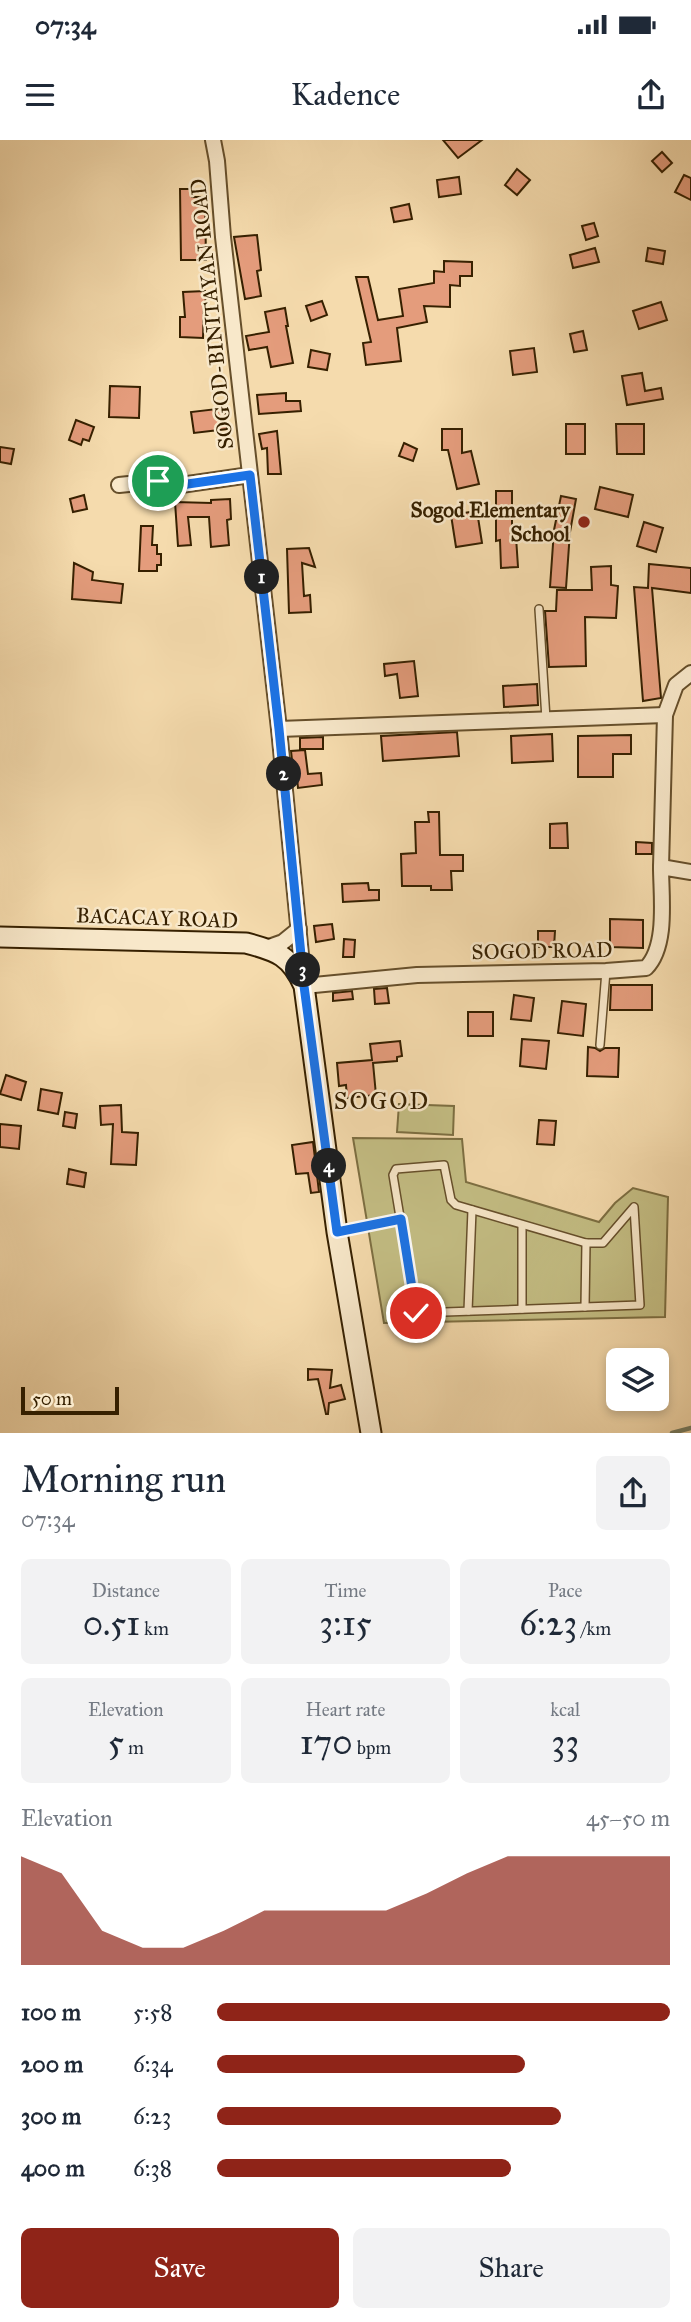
<!DOCTYPE html>
<html lang="en">
<head>
<meta charset="utf-8">
<style>
  :root { --surface:#fff; --page:#f2f2f3; --text:#1f2937; --muted:#747a83; --accent:#8f2418 }
  body { margin:0; font-family:"IM FELL Great Primer",serif; background:var(--page); color:var(--text); height:100vh; display:flex; flex-direction:column; font-size:26px; white-space:nowrap }
  * { box-sizing:border-box; margin:0 }
  p { font-size:23px; color:var(--muted) }
  .icon { flex:none; width:38px; height:38px; fill:none; stroke:currentColor; stroke-width:2; stroke-linecap:round; stroke-linejoin:round }
  .map { position:relative; height:1293px; overflow:hidden }
  .panel { display:flex; flex-direction:column; background:var(--surface); flex:1 }
  .panel>* { flex:none }
  .buttons { position:absolute; left:606px; top:1208px; display:grid; gap:14px }
  .buttons a { display:grid; place-items:center; width:63px; height:63px; border-radius:10px; background:var(--surface); box-shadow:0 4px 10px #0003; font-size:35px }
  .scale { position:absolute; left:21px; bottom:18px; width:98px; box-sizing:border-box; padding-left:7px; border:4px solid #362000; border-top:0; font-size:19px; line-height:24px; white-space:nowrap; color:#362000; -webkit-text-stroke:5px #f8e8ca; paint-order:stroke }
  .pin { position:absolute; display:grid; place-items:center; width:60px; height:60px; color:#fff; margin:-30px; border:4px solid #fff; border-radius:50%; box-shadow:0 2px 7px #0007 }
  .km { position:absolute; width:35px; height:35px; margin:-18px; border-radius:50%; background:#222; color:#fff; font-size:19px; line-height:35px; text-align:center }
  .round { display:grid; place-items:center; flex:none; width:74px; height:74px; border-radius:10px; background:var(--page) }
  .headline { display:flex; align-items:center; justify-content:space-between; height:119px; padding:0 21px }
  h1 { font-size:38px; font-weight:600; line-height:52px }
  .metrics { display:grid; grid-template-columns:repeat(3,1fr); gap:10px; height:119px; padding:7px 21px }
  .metrics div { display:grid; align-content:center; border-radius:10px; background:var(--page); text-align:center }
  .metrics b { font-size:35px; font-weight:600 }
  .metrics small { font-size:19px; font-weight:400 }
  .metrics p { font-size:19px }
  .chart { height:196px; padding:14px 21px }
  .chart p { display:flex; justify-content:space-between }
  .chart svg { width:100%; height:126px; margin-top:7px; fill:var(--accent); opacity:.7 }
  .action { display:flex; gap:14px; margin-top:auto; padding:14px 21px }
  .action a { flex:1; height:80px; border-radius:10px; background:var(--accent); color:#fff; font-size:28px; font-weight:600; line-height:80px; text-align:center }
  .action a+a { background:var(--page); color:var(--text) }
  ul { padding:0 21px; list-style:none; font-size:23px }
  li { display:grid; grid-template-columns:112px 84px 1fr; align-items:center; height:52px }
  li i { height:18px; border-radius:9px; background:var(--accent) }
  .status { display:flex; justify-content:space-between; align-items:center; height:49px; padding:0 35px; background:var(--surface); direction:ltr }
  .status svg { height:19px; fill:currentColor }
  header { display:flex; justify-content:space-between; align-items:center; height:91px; padding:0 21px; background:var(--surface); font-size:32px; font-weight:600 }
  .map>svg:first-child { display:block }
  .green { fill:#c4be84; stroke:#7d6f42; stroke-width:2 }
  .lines { fill:none; stroke-linecap:round; stroke-linejoin:round }
  .stream { stroke:#747d64; stroke-width:4.5 }
  .building { fill:#e49c7c; stroke:#362000; stroke-width:2 }
  .service-casing { stroke:#664f2b; stroke-width:10 }
  .minor-casing { stroke:#664f2b; stroke-width:18 }
  .secondary-casing { stroke:#362000; stroke-width:23 }
  .service { stroke:#f8e8ca; stroke-width:7 }
  .minor { stroke:#f8e8ca; stroke-width:14 }
  .secondary { stroke:#f8e8ca; stroke-width:19 }
  .route-casing { stroke:#fff; stroke-width:14 }
  .route { stroke:#1a73e8; stroke-width:9 }
  .poi-dot { fill:#8f2418; stroke:#f8e8ca; stroke-width:2.5 }
  .labels { text-anchor:middle; stroke-width:5; stroke-linejoin:round; paint-order:stroke }
  .street-label { font-size:21px; fill:#362000; stroke:#f8e8ca }
  .poi-label { font-size:21px; font-weight:bold; fill:#362000; stroke:#f8e8ca; text-anchor:end }
  .quarter-label { font-size:24px; letter-spacing:2px; fill:#362000; stroke:#f8e8ca }
</style>
</head>
<body>
<div class="status"><b>07:34</b><svg viewBox="0 0 49 12"><path d="M0 12V9h3v3zM5 12V6h3v6zM10 12V3h3v9zM15 12V0h3v12zM26 1h20v11H26zM47 4h2v5h-2z"/></svg></div>
<header><svg class="icon" aria-label="menu" viewBox="0 0 24 24"><path d="M4 6h16M4 12h16M4 18h16"/></svg>Kadence<svg class="icon" aria-label="share" viewBox="0 0 24 24"><path d="M12 15V3M7 8l5-5 5 5M5 13v7h14v-7"/></svg></header>
<div class="map">
<svg width="691" height="1293" viewBox="0 0 691 1293">
  <rect width="100%" height="100%" fill="#f5dbad"/>
  <filter id="stains"><feTurbulence type="fractalNoise" baseFrequency=".00286" numOctaves="4"/><feColorMatrix values="0 0 0 0 .2 0 0 0 0 .09 0 0 0 0 .02 0 0 0 .5 -.17"/></filter>
  <radialGradient id="worn" r=".72"><stop offset=".6" stop-color="#630" stop-opacity="0"/><stop offset="1" stop-color="#630" stop-opacity=".3"/></radialGradient>
  <g class="green">
    <polygon points="399,964 454,966 453,995 397,992"/>
    <polygon points="353,998 462,999 466,1042 599,1082 615,1063 633,1048 668,1057 665,1177 384,1183"/>
  </g>
  <g class="lines">
    <polyline class="stream" points="672,1293 691,1288"/>
  </g>
  <g class="building">
    <polygon points="443,0 482,0 458,18"/>
    <polygon points="662,12 672,23 662,32 652,21"/>
    <polygon points="517,29 530,40 517,55 505,45"/>
    <polygon points="684,35 691,38 691,60 675,52"/>
    <polygon points="459,37 461,54 439,57 437,40"/>
    <polygon points="180,49 192,49 192,57 205,57 206,120 181,120"/>
    <polygon points="409,64 412,79 394,82 391,68"/>
    <polygon points="594,83 598,96 586,100 582,86"/>
    <polygon points="257,95 261,130 257,131 261,156 245,159 234,97"/>
    <polygon points="595,108 599,122 573,128 570,115"/>
    <polygon points="648,108 665,111 663,124 646,121"/>
    <polygon points="444,121 472,122 472,136 460,136 460,146 450,145 450,167 424,166 427,182 397,188 401,221 366,225 363,203 371,202 356,137 368,137 378,180 403,176 399,149 434,143 434,131 444,132"/>
    <polygon points="205,151 206,164 204,164 203,198 180,197 180,177 185,177 183,152"/>
    <polygon points="322,161 327,175 311,181 306,166"/>
    <polygon points="661,162 667,180 639,189 633,171"/>
    <polygon points="285,168 288,186 286,186 293,223 271,227 267,207 249,210 246,196 269,192 265,172"/>
    <polygon points="583,191 587,210 574,212 570,194"/>
    <polygon points="534,208 537,232 513,235 510,211"/>
    <polygon points="311,210 330,214 327,230 308,227"/>
    <polygon points="642,233 645,251 661,248 663,259 627,265 622,236"/>
    <polygon points="110,246 140,247 139,278 109,277"/>
    <polygon points="286,253 286,261 300,261 301,271 259,274 257,255"/>
    <polygon points="225,268 227,289 194,293 191,272"/>
    <polygon points="76,280 94,287 89,301 83,299 81,305 69,300"/>
    <rect x="566" y="284" width="19" height="30"/>
    <polygon points="616,284 644,284 644,314 617,314"/>
    <polygon points="442,289 462,289 462,313 471,311 479,344 457,349 448,310 442,310"/>
    <polygon points="277,291 281,334 268,334 267,308 262,309 259,294"/>
    <polygon points="404,303 417,309 413,321 399,316"/>
    <polygon points="0,307 14,309 11,324 0,322"/>
    <polygon points="600,347 633,355 628,377 595,369"/>
    <polygon points="496,351 512,351 512,398 516,397 518,427 501,428 500,400 496,401"/>
    <polygon points="84,355 87,369 73,372 70,359"/>
    <polygon points="561,356 576,359 570,392 566,448 550,447 554,390"/>
    <polygon points="230,359 231,379 227,380 229,405 211,407 209,377 188,377 191,405 178,406 175,362 211,363 211,360"/>
    <polygon points="477,371 482,403 456,407 451,375"/>
    <polygon points="644,382 663,388 656,412 637,406"/>
    <polygon points="141,386 153,386 152,405 157,405 157,414 161,414 161,425 157,425 157,431 139,431"/>
    <polygon points="309,408 315,427 302,423 304,456 310,455 311,472 289,473 287,409"/>
    <polygon points="74,423 93,432 92,440 123,444 121,463 72,459"/>
    <polygon points="649,424 691,428 691,453 652,448 661,558 643,561 634,447 648,448"/>
    <polygon points="611,426 611,445 618,446 616,478 585,477 586,526 549,527 545,471 556,471 557,450 592,450 591,427"/>
    <polygon points="414,521 418,556 400,558 397,534 385,536 384,524"/>
    <polygon points="537,544 538,565 504,567 503,546"/>
    <polygon points="457,592 459,616 383,621 381,596"/>
    <polygon points="552,594 553,621 512,623 511,596"/>
    <polygon points="631,595 631,614 613,614 613,637 578,637 578,596"/>
    <polygon points="323,597 323,609 300,609 300,598"/>
    <polygon points="305,610 308,634 321,633 322,645 298,648 296,628 293,629 291,611"/>
    <polygon points="428,672 439,672 440,715 463,715 463,731 451,731 452,750 431,750 431,746 402,746 401,714 416,713 415,682 429,682"/>
    <polygon points="567,683 568,708 550,708 550,684"/>
    <polygon points="636,702 652,703 652,714 636,714"/>
    <polygon points="368,743 369,750 379,750 379,760 343,762 342,744"/>
    <polygon points="610,779 643,780 643,808 610,807"/>
    <polygon points="332,784 334,799 316,802 314,786"/>
    <polygon points="538,791 555,791 554,807 538,807"/>
    <polygon points="344,799 355,800 354,817 343,817"/>
    <polygon points="611,845 652,845 652,870 610,870"/>
    <polygon points="387,848 389,863 375,864 374,849"/>
    <polygon points="352,851 353,859 333,861 333,853"/>
    <polygon points="514,855 534,858 531,881 511,879"/>
    <polygon points="562,861 586,864 583,896 558,893"/>
    <rect x="468" y="872" width="25" height="24"/>
    <polygon points="522,899 549,901 546,929 520,926"/>
    <polygon points="400,901 402,916 397,917 397,921 373,923 376,955 347,958 346,945 339,946 337,923 372,920 370,904"/>
    <polygon points="588,907 595,908 600,911 605,908 619,908 618,937 587,936"/>
    <polygon points="6,935 26,942 21,960 0,954"/>
    <polygon points="41,949 62,953 58,974 38,970"/>
    <polygon points="121,965 122,992 138,993 136,1025 111,1024 113,984 101,985 100,966"/>
    <polygon points="65,972 77,974 75,988 63,986"/>
    <polygon points="539,980 556,981 554,1005 537,1004"/>
    <polygon points="0,984 21,986 19,1009 0,1007"/>
    <polygon points="313,1002 319,1052 311,1053 308,1033 296,1034 292,1005"/>
    <polygon points="69,1029 86,1033 84,1047 67,1044"/>
    <polygon points="308,1229 332,1230 330,1248 341,1245 345,1259 329,1263 328,1274 326,1274 318,1239 308,1240"/>
  </g>
  <g class="lines">
    <g class="service-casing">
      <g id="service">
        <polyline points="539,469 546,579"/>
        <polyline points="600,905 606,831"/>
        <polygon points="444,1025 451,1060 456,1065 586,1103 603,1103 634,1067 640,1165 416,1173 393,1035 396,1029"/>
        <polyline points="338,1092 401,1079"/>
        <polyline points="585,1167 586,1103"/>
        <polyline points="522,1169 522,1085"/>
        <polyline points="468,1171 472,1070"/>
      </g>
    </g>
    <g class="minor-casing">
      <g id="minor">
        <path d="M213,0L217,21L223,97L279,589L304,846L417,835L606,831L646,828C668,806 661,756 661,727L691,732"/>
        <polyline points="119,345 158,341 167,347 250,335"/>
        <polyline points="279,589 665,575"/>
        <polyline points="661,727 665,575 676,545 691,533"/>
        <polyline points="266,808 283,802 299,789"/>
      </g>
    </g>
    <g class="secondary-casing">
      <path id="secondary" d="M0,797L246,803C277,811 291,816 304,846L337,1092L371,1293"/>
    </g>
    <use href="#service" class="service"/>
    <use href="#minor" class="minor"/>
    <use href="#secondary" class="secondary"/>
  </g>
  <g class="lines">
    <g class="route-casing">
      <polyline id="route" points="158,341 167,347 250,335 279,589 304,846 337,1092 401,1079 416,1173"/>
    </g>
    <use href="#route" class="route"/>
  </g>
  <circle class="poi-dot" cx="584" cy="382" r="7"/>
  <g class="labels">
    <g class="street-label">
      <text transform="translate(212 174) rotate(-96)" y="7">SOGOD-BINITAYAN ROAD</text>
      <text transform="translate(157 778) rotate(2)" y="7">BACACAY ROAD</text>
      <text transform="translate(542 811) rotate(-1)" y="7">SOGOD ROAD</text>
    </g>
    <g class="poi-label">
      <text x="570" y="377">Sogod Elementary<tspan x="570" dy="24">School</tspan></text>
    </g>
    <g class="quarter-label">
      <text x="382" y="969">SOGOD</text>
    </g>
  </g>
  <rect width="100%" height="100%" filter="url(#stains)"/>
  <rect width="100%" height="100%" fill="url(#worn)"/>
</svg>
<div class="buttons">
<a><svg class="icon" aria-label="layers" viewBox="0 0 24 24"><path d="M12 4l9 5-9 5-9-5zM3 14l9 5 9-5"/></svg></a>
</div>
<div class="scale">50 m</div>
<div class="pin" style="left:158px;top:341px;background:#1e9e55"><svg class="icon" aria-label="arrive" viewBox="0 0 24 24"><path d="M6 21V4h12l-3 4 3 4H6"/></svg></div>
<div class="pin" style="left:416px;top:1173px;background:#d93025"><svg class="icon" aria-label="check" viewBox="0 0 24 24"><path d="M5 12l5 5 9-10"/></svg></div>
<b class="km" style="left:262px;top:437px">1</b>
<b class="km" style="left:284px;top:634px">2</b>
<b class="km" style="left:303px;top:830px">3</b>
<b class="km" style="left:329px;top:1026px">4</b>
</div>
<section class="panel">
<div class="headline"><div><h1>Morning run</h1><p>07:34</p></div><a class="round"><svg class="icon" aria-label="share" viewBox="0 0 24 24"><path d="M12 15V3M7 8l5-5 5 5M5 13v7h14v-7"/></svg></a></div>
<div class="metrics">
<div><p>Distance</p><b>0.51<small> km</small></b></div>
<div><p>Time</p><b>3:15</b></div>
<div><p>Pace</p><b>6:23<small> /km</small></b></div>
</div>
<div class="metrics">
<div><p>Elevation</p><b>5<small> m</small></b></div>
<div><p>Heart rate</p><b>170<small> bpm</small></b></div>
<div><p>kcal</p><b>33</b></div>
</div>
<div class="chart"><p><span>Elevation</span>45–50 m</p>
<svg viewBox="0 0 160 44" preserveAspectRatio="none"><path d="M0 44V6L10 12L20 32L30 38L40 38L50 32L60 25L70 25L80 25L90 25L100 19L110 12L120 6L130 6L140 6L150 6L160 6V44z"/></svg>
</div>
<ul>
<li><b>100 m</b>5:58<i style="width:100%"></i></li>
<li><b>200 m</b>6:34<i style="width:68%"></i></li>
<li><b>300 m</b>6:23<i style="width:76%"></i></li>
<li><b>400 m</b>6:38<i style="width:65%"></i></li>
</ul>
<div class="action"><a>Save</a><a>Share</a></div>
</section>
</body>
</html>
